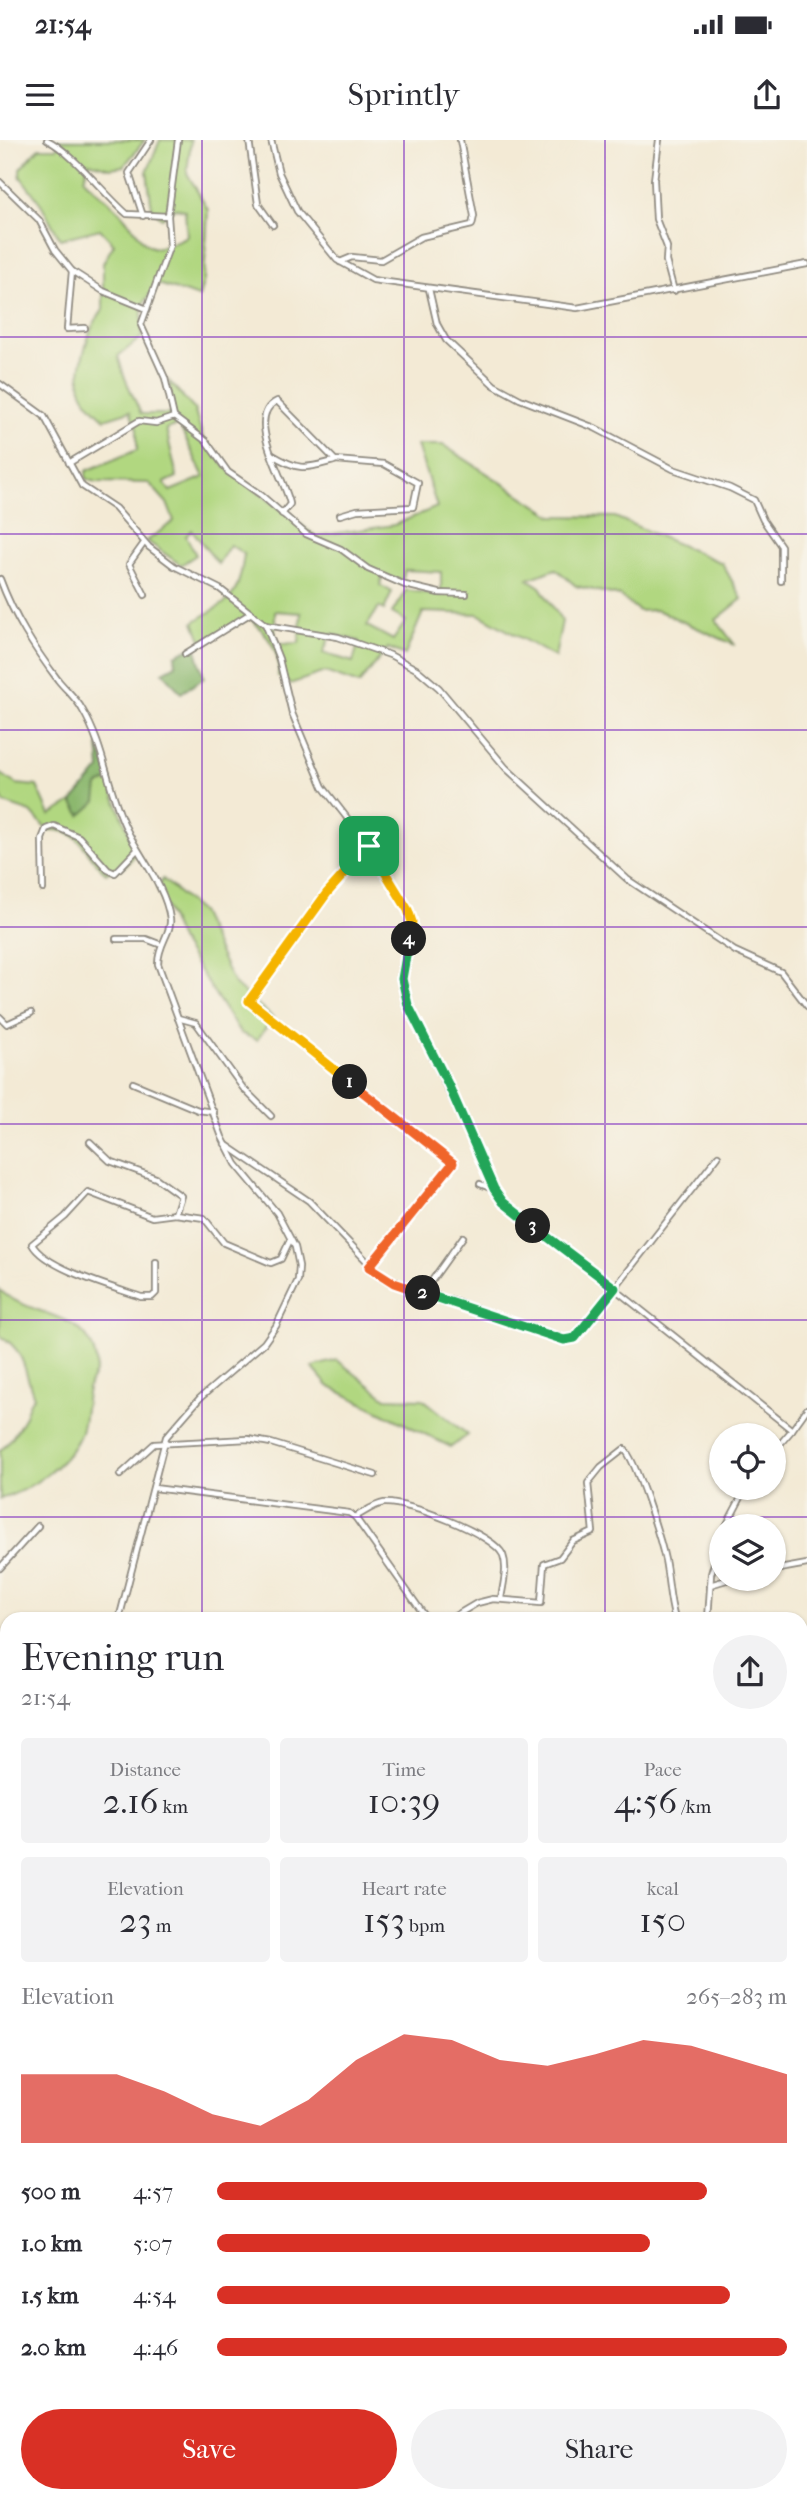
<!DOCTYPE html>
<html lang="en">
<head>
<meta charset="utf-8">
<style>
  :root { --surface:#fff; --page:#f2f2f3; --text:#2b2b33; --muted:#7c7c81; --accent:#d93025 }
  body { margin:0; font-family:"IM FELL French Canon",serif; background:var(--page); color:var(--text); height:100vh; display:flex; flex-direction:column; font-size:26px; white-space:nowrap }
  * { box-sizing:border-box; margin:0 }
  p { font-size:23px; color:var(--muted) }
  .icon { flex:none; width:38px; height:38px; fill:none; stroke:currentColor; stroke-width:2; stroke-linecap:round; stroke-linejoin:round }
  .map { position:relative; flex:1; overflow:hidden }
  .side { position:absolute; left:0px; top:1472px; width:808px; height:891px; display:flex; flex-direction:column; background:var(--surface); border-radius:21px 21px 0 0; box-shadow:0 2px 5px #0004 }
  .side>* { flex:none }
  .buttons { position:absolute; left:709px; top:1283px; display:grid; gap:14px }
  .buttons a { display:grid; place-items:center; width:77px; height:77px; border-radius:50%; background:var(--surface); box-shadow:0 2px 5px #0004; font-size:35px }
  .pin { position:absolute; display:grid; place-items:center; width:60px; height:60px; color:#fff; margin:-30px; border-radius:14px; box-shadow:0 4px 10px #0006 }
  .km { position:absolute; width:35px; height:35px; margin:-18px; border-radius:50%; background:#222; color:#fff; font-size:19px; line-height:35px; text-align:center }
  .round { display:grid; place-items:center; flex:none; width:74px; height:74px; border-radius:37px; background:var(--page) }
  .summary { display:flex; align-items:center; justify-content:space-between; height:119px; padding:0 21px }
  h1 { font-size:38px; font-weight:600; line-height:52px }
  .figures { display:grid; grid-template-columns:repeat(3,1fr); gap:10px; height:119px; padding:7px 21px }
  .figures div { display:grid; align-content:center; border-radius:7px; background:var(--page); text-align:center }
  .figures b { font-size:35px; font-weight:600 }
  .figures small { font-size:19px; font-weight:400 }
  .figures p { font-size:19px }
  .chart { height:196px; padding:14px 21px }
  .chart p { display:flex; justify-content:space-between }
  .chart svg { width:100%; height:126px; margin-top:7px; fill:var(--accent); opacity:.7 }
  .button { display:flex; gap:14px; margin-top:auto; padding:14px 21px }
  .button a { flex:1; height:80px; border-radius:42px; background:var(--accent); color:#fff; font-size:28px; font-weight:600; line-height:80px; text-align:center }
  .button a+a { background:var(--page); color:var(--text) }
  ul { padding:0 21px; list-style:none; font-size:23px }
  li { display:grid; grid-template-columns:112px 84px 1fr; align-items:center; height:52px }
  li i { height:18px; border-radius:9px; background:var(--accent) }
  .status { display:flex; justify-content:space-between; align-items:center; height:49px; padding:0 35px; background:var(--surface); direction:ltr }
  .status svg { height:19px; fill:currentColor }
  header { display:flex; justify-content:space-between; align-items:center; height:91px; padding:0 21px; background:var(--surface); font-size:32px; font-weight:600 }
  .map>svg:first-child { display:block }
  .green { fill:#b1d780; stroke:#6e8156; stroke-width:2; fill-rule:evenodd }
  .forest { fill:#8cb86e; stroke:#5c724c; stroke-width:2 }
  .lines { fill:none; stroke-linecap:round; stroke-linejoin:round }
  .minor-casing { stroke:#8f8a80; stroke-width:8 }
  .major-casing { stroke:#8f8a80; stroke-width:10 }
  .minor { stroke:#fff; stroke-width:4.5 }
  .major { stroke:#fff; stroke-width:6 }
  .split-1-casing { stroke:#fff; stroke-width:14 }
  .split-2-casing { stroke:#fff; stroke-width:14 }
  .split-3-casing { stroke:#fff; stroke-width:14 }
  .split-4-casing { stroke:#fff; stroke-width:14 }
  .split-5-casing { stroke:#fff; stroke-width:14 }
  .split-1 { stroke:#f5b400; stroke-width:9 }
  .split-2 { stroke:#f0652b; stroke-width:9 }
  .split-3 { stroke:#22a559; stroke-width:9 }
  .split-4 { stroke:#22a559; stroke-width:9 }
  .split-5 { stroke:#f5b400; stroke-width:9 }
  .grid { fill:none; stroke:#7b2cbf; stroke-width:2; stroke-opacity:0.55 }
</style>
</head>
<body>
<div class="status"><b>21:54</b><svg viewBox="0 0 49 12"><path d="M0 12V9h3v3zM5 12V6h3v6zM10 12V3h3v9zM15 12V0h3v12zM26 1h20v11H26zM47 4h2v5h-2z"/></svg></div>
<header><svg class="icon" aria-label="menu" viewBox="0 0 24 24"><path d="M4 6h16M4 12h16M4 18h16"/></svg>Sprintly<svg class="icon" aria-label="share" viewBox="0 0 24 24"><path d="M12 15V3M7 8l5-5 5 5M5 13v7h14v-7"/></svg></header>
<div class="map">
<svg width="807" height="2361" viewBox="0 0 807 2361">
  <rect width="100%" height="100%" fill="#f7f3e8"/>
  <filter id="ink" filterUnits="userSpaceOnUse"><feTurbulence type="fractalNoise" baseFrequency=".0143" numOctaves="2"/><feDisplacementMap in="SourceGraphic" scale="14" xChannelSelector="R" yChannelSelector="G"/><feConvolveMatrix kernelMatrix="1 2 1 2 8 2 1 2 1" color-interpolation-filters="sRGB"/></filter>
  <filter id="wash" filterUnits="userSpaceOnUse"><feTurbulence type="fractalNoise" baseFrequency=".00686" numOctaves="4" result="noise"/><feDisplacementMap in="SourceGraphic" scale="28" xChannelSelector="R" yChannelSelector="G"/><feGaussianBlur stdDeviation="1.57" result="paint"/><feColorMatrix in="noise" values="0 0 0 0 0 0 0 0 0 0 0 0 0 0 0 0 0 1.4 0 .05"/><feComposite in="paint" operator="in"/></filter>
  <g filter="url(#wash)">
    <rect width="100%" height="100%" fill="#f3ead5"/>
    <g class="green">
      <path d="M58,0H145L124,26L110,28L89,22L84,39C97,53 114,64 125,78C151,109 146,117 187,96L185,70L175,68L162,78L152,69L147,32L160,0H191L187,33L208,70L204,140L199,157L158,144L142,165V197L118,216L124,236L141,274H174L169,241L194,269L204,301L227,328L316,396L394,385L437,367L417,305H443L553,376L615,377L722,423L742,459L716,480L735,505L657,470L639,471L620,456L576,446L556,429L528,439L540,447L562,481L555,517L478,474L423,472L405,515L388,508L359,544L325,532L290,544L278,536C282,512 266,493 250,478L202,502L194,482C232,458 238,461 244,414L230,405L218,424L192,390L186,396L196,415L181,425L147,401L174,381L167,363L149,343L96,342L86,339V331L137,310V289L130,271L105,279C81,258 75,248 83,216C88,197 91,185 103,170V123L114,104L100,89L60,99L41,64L20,36V29L39,8H57ZM179,285L204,337L170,351L164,343L177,337L166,289ZM405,430L441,432V455L406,450L392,473L406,481L393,500L367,486L379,467L384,470L392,452L380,445L383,435L402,442ZM275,471L301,473L299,503L280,504L275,497ZM331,494L359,501L353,522L323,513Z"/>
      <path d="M0,633L16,644L37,646L50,675L72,662L81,675L98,645L111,640L113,653L137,713L123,728L106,733C82,713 84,688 47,690L31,672L4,663L0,654Z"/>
      <polygon points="163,739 200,772 234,844 273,878 257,900 240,893 180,800 157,748"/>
      <path d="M0,1150C23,1172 65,1172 85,1195C92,1203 98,1220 96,1230C95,1235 90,1240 89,1245C84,1261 86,1282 79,1297C66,1325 29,1351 0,1359V1311C10,1302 18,1290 24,1278C28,1269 27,1263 34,1257C24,1232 26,1210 0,1196Z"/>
      <polygon points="337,1220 386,1258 423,1259 468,1295 451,1307 328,1246 312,1227"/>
    </g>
    <g class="forest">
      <polygon points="195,506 204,538 181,553 163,532 176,525 175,515"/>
      <polygon points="98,605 111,640 98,645 96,662 81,675 72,662 100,629"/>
    </g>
  </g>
  <g filter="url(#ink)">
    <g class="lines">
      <g class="minor-casing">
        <g id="minor">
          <path d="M47,0C71,11 104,54 127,74L168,76"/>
          <polyline points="249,0 258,64 273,85"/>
          <polyline points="271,0 279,33 297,71 337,120 373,140 577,168 807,124"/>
          <polyline points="659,0 654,40 656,79 667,107 666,121 674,151"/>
          <polyline points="0,42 39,80 55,110 72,131 103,151 147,169"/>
          <polyline points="143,76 129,33 151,0"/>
          <polyline points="340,122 352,117 381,120 421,97 472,85 474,76 460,0"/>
          <polyline points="72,131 67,189 85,188"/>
          <polyline points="429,149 437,184 446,200 494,245 520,259 595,288 673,329 730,348 754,360 763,380 781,406 781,441"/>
          <polyline points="0,244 44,276 82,346 115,368 149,407 174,426 220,449 266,485 338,497 390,515 418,530 439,548 506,628 627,739 735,811 781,832 807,866"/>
          <polyline points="174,277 206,301 228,332 261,355 306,394 341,409 368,429 405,445 439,453 466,454"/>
          <path d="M271,314C299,331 303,329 334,321"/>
          <polyline points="69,323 139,281 156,283 174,277 165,238 141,185 170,105 168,76 178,0"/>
          <path d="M282,374L290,364C286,340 243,277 277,261L335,320L384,324L418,343L413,367L357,370L340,375"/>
          <polyline points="144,403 129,424 145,455"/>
          <path d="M0,439C14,477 34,508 58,540C66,550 76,558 82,569C105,607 107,649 126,688C140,718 165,745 170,779C172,792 158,804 158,824L222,997L236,1024L277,1073L295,1107L299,1126L298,1140L276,1186L264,1203L200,1258L166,1297L119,1479"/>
          <polyline points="266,486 279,519 292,573 323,647 375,714 408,770 412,783 402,839 408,865 498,1056 792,1290 807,1269"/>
          <polyline points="185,514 251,473"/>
          <polyline points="368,706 327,753 249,861 453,1023 370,1127"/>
          <polyline points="43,749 42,699 46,689 54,686 79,697 108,730 115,733 137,710"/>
          <polyline points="116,799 146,799 159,804"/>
          <polyline points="0,877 7,884 31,873"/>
          <polyline points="178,878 196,883 243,948 271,976"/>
          <polyline points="133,943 198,970 214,972"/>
          <polyline points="90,1002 110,1021 156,1038 181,1056 175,1074"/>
          <polyline points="225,1004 309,1061 382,1137 568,1200 578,1195 718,1016"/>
          <polyline points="480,1044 493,1049"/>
          <path d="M156,1122V1153L152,1157H141C115,1148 44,1128 32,1104L65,1077L88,1052L152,1077L175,1074L204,1078L224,1103L271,1123L281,1119L290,1100"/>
          <polyline points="423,1153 463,1097"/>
          <polyline points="774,1311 792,1290"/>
          <polyline points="120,1335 154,1304 248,1299 271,1303 375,1335"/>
          <polyline points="154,1348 349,1373 355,1377 427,1479"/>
          <path d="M355,1377C363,1373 375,1364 384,1363C407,1361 494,1394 503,1415C508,1428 503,1445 501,1458"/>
          <polyline points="726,1386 746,1348"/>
          <polyline points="0,1428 38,1386"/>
          <polyline points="774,1430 807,1424"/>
          <polyline points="710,1445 733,1438"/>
          <path d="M450,1479L477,1463L493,1459L541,1463L544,1424L560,1418L573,1401L593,1392L588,1343L601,1327L624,1309C636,1319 661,1401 665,1420C669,1440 669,1459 675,1479"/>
          <polyline points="708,1479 711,1434 721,1400"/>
          <polyline points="0,1584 7,1578"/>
          <polyline points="0,1600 7,1606"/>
          <polyline points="802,1683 807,1690"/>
          <polyline points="4,1700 7,1700"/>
          <polyline points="802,1710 807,1714"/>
          <polyline points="802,1734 807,1824"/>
          <polyline points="0,1789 7,1789"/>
          <polyline points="0,1962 7,1960"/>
          <polyline points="0,1992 7,1989"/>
          <polyline points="802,2147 807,2146"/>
          <polyline points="0,2249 7,2243"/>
          <polyline points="100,2356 106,2361"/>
          <polyline points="225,2356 227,2361"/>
          <polyline points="250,2356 260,2361"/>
          <polyline points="294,2356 301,2361"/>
          <polyline points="345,2356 352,2361"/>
          <polyline points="443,2356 448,2361"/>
          <polyline points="66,2361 66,2356"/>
          <polyline points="94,2361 94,2356"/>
          <polyline points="116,2361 126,2356"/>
          <polyline points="525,2361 526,2356"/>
          <polyline points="712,2361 713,2356"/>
        </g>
      </g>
      <g class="major-casing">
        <g id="major">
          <polyline points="0,1821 7,1820"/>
          <polyline points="192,2356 192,2361"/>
        </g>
      </g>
      <use href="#minor" class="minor"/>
      <use href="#major" class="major"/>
    </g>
  </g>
  <g class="lines" filter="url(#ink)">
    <g class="split-1-casing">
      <polyline id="split-1" points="350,942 249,861 327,753 369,706"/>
    </g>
    <g class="split-2-casing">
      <polyline id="split-2" points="350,942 453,1023 369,1127 394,1143 423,1153"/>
    </g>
    <g class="split-3-casing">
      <polyline id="split-3" points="423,1153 564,1200 575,1198 615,1148 533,1086"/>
    </g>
    <g class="split-4-casing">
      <polyline id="split-4" points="409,799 402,839 408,865 448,944 494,1049 503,1062 533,1086"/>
    </g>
    <g class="split-5-casing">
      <polyline id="split-5" points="369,706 408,770 412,782 409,799"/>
    </g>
    <use href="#split-1" class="split-1"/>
    <use href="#split-2" class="split-2"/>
    <use href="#split-3" class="split-3"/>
    <use href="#split-4" class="split-4"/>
    <use href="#split-5" class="split-5"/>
  </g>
  <path class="grid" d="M202,0V1479M404,0V1479M605,0V1479M0,197H807M0,394H807M0,590H807M0,787H807M0,984H807M0,1180H807M0,1377H807M0,1574H7M802,1574H807M0,1771H7M802,1771H807M0,1968H7M802,1968H807M0,2164H7M802,2164H807M202,2356V2361M404,2356V2361M605,2356V2361"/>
</svg>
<div class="buttons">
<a><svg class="icon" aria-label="locate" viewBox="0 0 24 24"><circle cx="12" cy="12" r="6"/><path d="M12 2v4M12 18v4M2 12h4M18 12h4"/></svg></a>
<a><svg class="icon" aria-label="layers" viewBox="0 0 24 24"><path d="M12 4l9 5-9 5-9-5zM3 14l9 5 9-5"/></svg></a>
</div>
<div class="pin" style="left:369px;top:706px;background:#1e9e55"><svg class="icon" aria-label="arrive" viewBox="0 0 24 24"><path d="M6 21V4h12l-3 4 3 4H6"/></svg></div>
<b class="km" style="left:350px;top:942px">1</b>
<b class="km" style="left:423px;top:1153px">2</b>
<b class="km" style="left:533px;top:1086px">3</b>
<b class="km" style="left:409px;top:799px">4</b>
<section class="side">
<div class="summary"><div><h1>Evening run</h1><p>21:54</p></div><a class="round"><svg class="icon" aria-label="share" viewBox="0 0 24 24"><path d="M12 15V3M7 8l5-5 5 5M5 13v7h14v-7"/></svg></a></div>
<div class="figures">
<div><p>Distance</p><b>2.16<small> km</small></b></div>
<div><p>Time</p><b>10:39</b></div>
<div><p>Pace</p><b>4:56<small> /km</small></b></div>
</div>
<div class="figures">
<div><p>Elevation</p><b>23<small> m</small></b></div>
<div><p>Heart rate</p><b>153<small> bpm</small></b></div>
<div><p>kcal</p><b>150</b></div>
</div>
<div class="chart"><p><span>Elevation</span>265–283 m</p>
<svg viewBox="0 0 160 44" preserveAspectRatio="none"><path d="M0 44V20L10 20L20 20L30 26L40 34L50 38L60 29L70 15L80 6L90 8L100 15L110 17L120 13L130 8L140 10L150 15L160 20V44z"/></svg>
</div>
<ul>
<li><b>500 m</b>4:57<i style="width:86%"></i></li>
<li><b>1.0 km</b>5:07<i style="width:76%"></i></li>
<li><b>1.5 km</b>4:54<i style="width:90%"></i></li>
<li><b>2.0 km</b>4:46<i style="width:100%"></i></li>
</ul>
<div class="button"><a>Save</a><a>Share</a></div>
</section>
</div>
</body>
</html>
